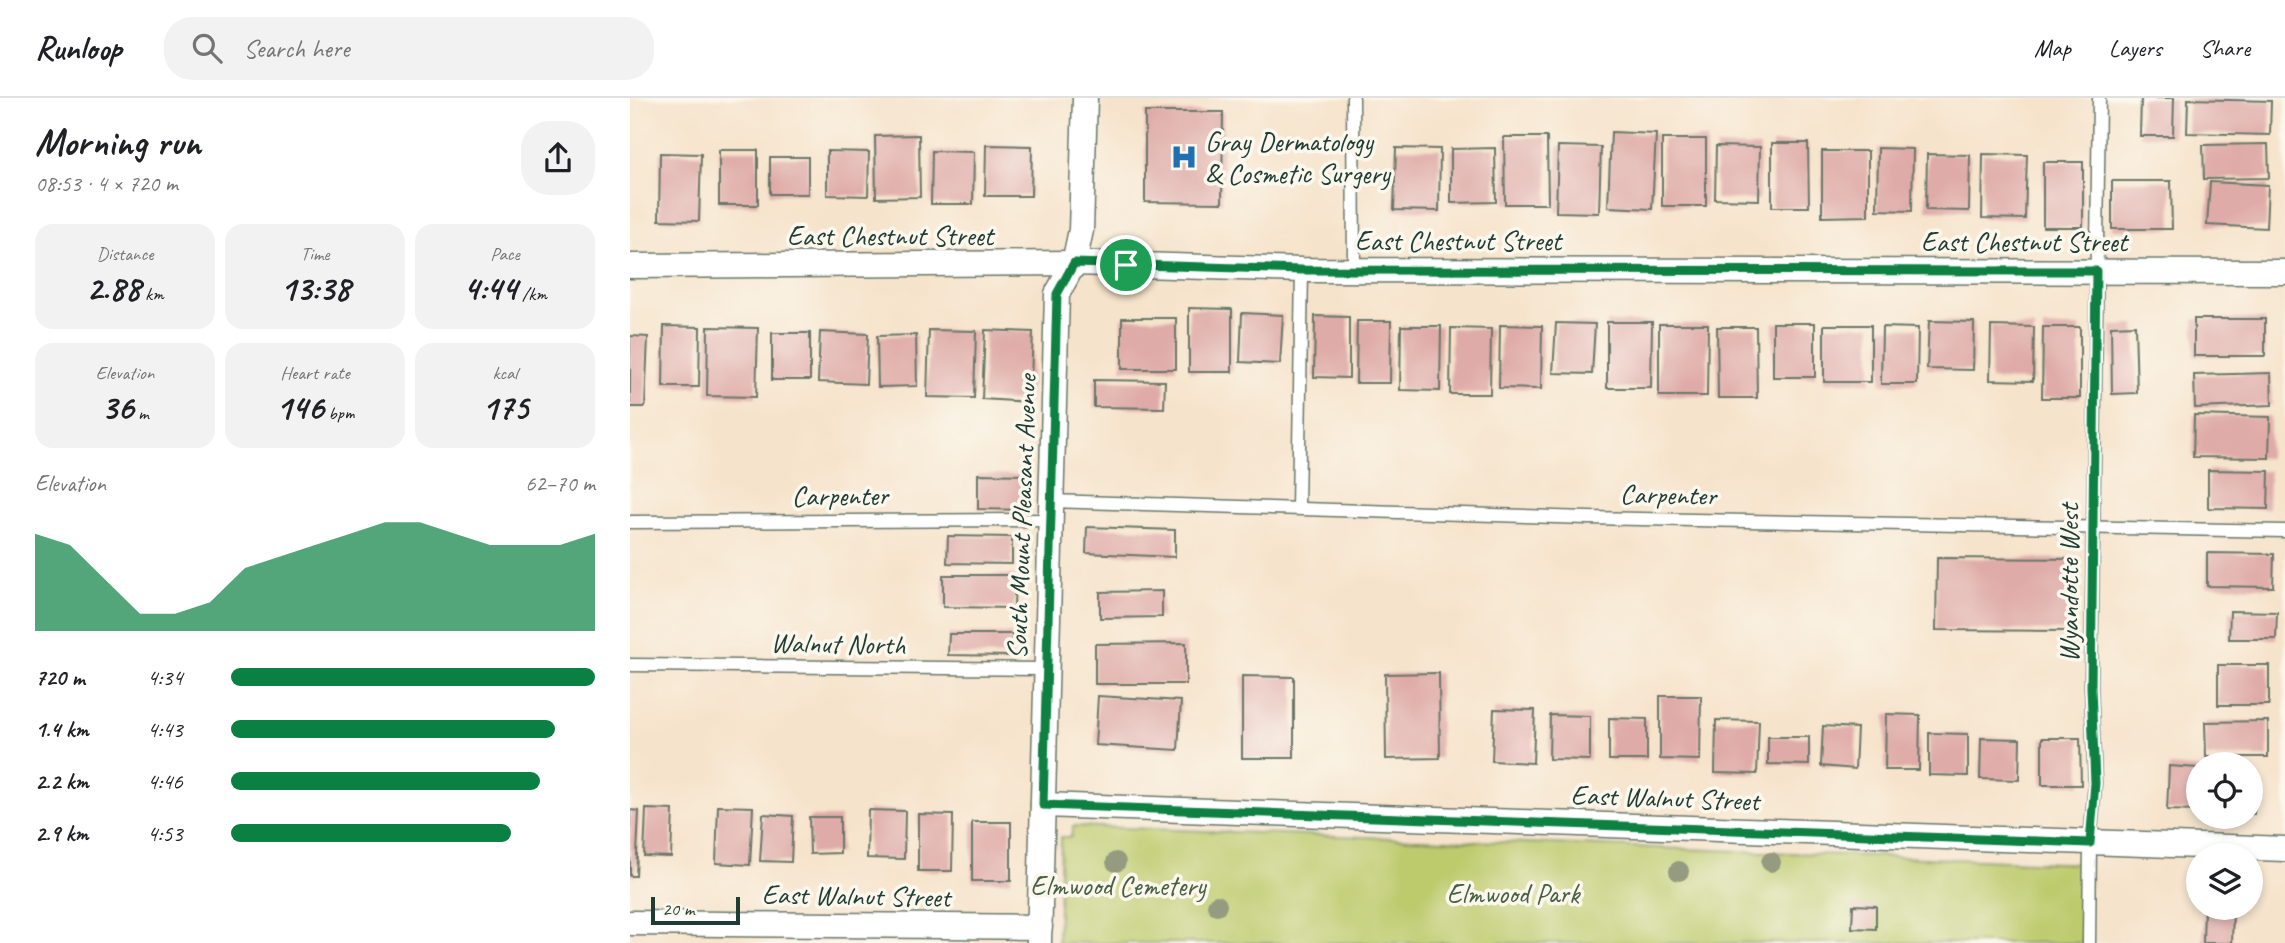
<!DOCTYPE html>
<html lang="en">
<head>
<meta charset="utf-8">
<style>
  :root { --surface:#fff; --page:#f2f2f2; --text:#202124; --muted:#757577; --line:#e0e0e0; --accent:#0b8043 }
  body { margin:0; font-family:Caveat,sans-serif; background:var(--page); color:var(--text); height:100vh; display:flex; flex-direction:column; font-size:26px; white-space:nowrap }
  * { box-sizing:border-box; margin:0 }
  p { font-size:23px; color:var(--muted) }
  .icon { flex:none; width:38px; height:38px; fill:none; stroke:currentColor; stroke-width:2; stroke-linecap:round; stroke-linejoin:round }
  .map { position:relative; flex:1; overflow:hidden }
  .sheet { display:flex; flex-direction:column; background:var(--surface); width:630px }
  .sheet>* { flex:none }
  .tools { position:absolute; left:1556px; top:654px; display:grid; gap:14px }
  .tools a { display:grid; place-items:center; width:77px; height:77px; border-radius:50%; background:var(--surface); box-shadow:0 4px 10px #0003; font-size:35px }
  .scale { position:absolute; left:21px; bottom:18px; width:89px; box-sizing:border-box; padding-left:7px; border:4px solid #1f3d34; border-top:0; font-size:19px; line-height:24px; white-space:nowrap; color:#1f3d34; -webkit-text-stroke:5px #fbf7ec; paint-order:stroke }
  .pin { position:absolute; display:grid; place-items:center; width:60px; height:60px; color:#fff; margin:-30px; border:4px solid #fff; border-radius:50%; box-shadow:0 2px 7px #0007 }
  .round { display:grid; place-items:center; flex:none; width:74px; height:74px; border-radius:28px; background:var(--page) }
  .summary { display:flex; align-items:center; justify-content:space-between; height:119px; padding:0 35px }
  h1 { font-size:38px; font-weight:700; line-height:52px }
  .figures { display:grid; grid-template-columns:repeat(3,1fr); gap:10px; height:119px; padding:7px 35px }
  .figures div { display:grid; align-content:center; border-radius:18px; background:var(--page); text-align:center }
  .figures b { font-size:35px; font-weight:700 }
  .figures small { font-size:19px; font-weight:400 }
  .figures p { font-size:19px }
  .chart { height:196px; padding:14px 35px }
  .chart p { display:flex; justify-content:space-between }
  .chart svg { width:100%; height:126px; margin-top:7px; fill:var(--accent); opacity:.7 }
  ul { padding:0 35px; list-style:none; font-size:23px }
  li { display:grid; grid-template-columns:112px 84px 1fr; align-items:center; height:52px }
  li i { height:18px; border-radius:9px; background:var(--accent) }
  header { display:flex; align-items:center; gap:42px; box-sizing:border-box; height:98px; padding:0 35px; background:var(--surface); border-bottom:2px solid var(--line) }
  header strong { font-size:33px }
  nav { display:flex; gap:38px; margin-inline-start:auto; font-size:24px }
  .search { width:490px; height:63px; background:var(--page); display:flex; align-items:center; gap:18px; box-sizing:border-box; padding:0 24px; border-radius:28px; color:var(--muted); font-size:26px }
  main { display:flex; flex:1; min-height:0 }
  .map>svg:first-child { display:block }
  .green { fill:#bdcb6d; stroke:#6e8450; stroke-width:2 }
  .building { fill:#dfaba8 }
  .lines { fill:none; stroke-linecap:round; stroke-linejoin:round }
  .service-casing { stroke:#6a7769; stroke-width:15 }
  .minor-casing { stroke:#6a7769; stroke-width:27 }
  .service { stroke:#fff; stroke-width:12 }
  .minor { stroke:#fff; stroke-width:24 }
  .tree { fill:#959b80 }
  .route-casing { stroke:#fff; stroke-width:14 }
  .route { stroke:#0b8043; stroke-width:9 }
  .labels { text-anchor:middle; stroke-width:7; stroke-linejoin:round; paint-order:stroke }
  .poi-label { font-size:28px; fill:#1f3d34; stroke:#fbf7ec; text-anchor:start }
  .street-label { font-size:28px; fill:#1f3d34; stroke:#fbf7ec }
  .park-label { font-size:28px; fill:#466042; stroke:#fbf7ec }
</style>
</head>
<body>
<header>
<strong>Runloop</strong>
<div class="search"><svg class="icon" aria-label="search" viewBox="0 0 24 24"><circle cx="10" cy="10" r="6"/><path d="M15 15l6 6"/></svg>Search here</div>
<nav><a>Map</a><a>Layers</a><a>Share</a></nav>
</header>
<main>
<section class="sheet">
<div class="summary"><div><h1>Morning run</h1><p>08:53 · 4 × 720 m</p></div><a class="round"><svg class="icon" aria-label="share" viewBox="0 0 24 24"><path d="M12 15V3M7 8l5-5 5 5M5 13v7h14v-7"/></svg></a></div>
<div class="figures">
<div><p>Distance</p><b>2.88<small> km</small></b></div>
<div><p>Time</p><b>13:38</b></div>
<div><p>Pace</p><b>4:44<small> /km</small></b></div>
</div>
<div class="figures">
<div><p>Elevation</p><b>36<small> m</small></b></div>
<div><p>Heart rate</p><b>146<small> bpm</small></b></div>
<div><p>kcal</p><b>175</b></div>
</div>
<div class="chart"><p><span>Elevation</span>62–70 m</p>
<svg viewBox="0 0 160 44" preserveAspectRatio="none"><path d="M0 44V10L10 14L20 26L30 38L40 38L50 34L60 22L70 18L80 14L90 10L100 6L110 6L120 10L130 14L140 14L150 14L160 10V44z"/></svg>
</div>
<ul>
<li><b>720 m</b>4:34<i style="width:100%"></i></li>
<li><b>1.4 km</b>4:43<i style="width:89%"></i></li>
<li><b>2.2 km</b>4:46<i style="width:85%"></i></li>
<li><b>2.9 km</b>4:53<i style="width:77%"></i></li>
</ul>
</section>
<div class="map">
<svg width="1655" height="845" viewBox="0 0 1655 845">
  <rect width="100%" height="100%" fill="#fbf7ec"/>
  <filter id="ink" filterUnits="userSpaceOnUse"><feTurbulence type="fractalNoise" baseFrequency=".0143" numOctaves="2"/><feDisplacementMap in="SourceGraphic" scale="14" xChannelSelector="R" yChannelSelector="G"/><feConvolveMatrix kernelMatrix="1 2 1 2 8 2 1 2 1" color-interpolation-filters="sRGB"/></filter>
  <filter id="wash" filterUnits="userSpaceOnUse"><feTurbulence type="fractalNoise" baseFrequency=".00686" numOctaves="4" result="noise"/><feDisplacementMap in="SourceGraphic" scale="28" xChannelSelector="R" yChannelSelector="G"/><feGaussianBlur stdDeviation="1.57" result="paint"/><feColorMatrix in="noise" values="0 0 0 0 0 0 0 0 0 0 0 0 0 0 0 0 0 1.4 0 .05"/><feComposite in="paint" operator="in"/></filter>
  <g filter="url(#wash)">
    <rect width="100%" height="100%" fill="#f6e3cb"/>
    <polygon class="green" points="443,728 1455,766 1453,845 428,845 431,739 441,739"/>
    <g id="blocks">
      <g class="building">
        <polygon points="1511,0 1544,0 1543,38 1510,38"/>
        <polygon points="1558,1 1641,3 1640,37 1557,35"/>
        <polygon points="515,14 593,14 592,105 515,104"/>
        <polygon points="981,34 1026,36 1022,111 978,109"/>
        <polygon points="289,37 290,99 246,100 245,38"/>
        <polygon points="874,39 917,39 918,106 875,106"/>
        <rect x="1032" y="41" width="44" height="67"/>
        <polygon points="1142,45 1178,45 1179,109 1142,109"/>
        <polygon points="1638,46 1639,80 1574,81 1573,47"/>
        <polygon points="356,47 402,48 401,98 355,98"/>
        <polygon points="928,48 971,49 969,115 926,114"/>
        <polygon points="1086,48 1130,49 1129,102 1085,101"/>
        <polygon points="766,50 810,51 809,113 764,112"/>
        <polygon points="865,50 866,104 821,105 821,51"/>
        <polygon points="1248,50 1283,51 1282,113 1247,112"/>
        <rect x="89" y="52" width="39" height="55"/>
        <polygon points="197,53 239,54 238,98 197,97"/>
        <polygon points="302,53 344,54 343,106 301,106"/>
        <polygon points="1192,53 1238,53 1238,118 1192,119"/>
        <polygon points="30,55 71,56 69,123 29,122"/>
        <polygon points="1297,56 1340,57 1339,113 1296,112"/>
        <polygon points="1353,56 1397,57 1395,121 1352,120"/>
        <rect x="140" y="59" width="38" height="37"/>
        <rect x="1413" y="64" width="40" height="65"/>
        <polygon points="1482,83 1541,83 1542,131 1482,131"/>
        <polygon points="1580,84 1638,87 1636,130 1577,127"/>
        <polygon points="559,210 602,211 602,274 559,274"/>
        <polygon points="612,215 653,217 650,266 610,264"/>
        <polygon points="685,218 719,219 719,280 684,279"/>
        <rect x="492" y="220" width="54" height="51"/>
        <rect x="1564" y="221" width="71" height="37"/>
        <polygon points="727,223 761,223 760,285 726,285"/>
        <polygon points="1299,223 1344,224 1343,272 1297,271"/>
        <polygon points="977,224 1022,224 1021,290 977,290"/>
        <polygon points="926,225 965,226 962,276 923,275"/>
        <rect x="1143" y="225" width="42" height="54"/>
        <polygon points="1029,226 1078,226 1077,298 1029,298"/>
        <polygon points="870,227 912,228 911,291 869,290"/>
        <rect x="1194" y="227" width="47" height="57"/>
        <polygon points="1505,227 1507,295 1482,296 1481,228"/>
        <polygon points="34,228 70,229 69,289 33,289"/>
        <polygon points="771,228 811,228 810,293 770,292"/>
        <polygon points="1361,228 1404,229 1403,283 1360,282"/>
        <polygon points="78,229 128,230 126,299 77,298"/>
        <polygon points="1087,229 1126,229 1127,300 1088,300"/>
        <polygon points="1252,229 1288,230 1287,286 1251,286"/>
        <polygon points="1413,229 1450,229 1450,300 1412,300"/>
        <polygon points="821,230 861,231 860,296 820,296"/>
        <polygon points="299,232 346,233 344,300 297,299"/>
        <polygon points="355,232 403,234 400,304 352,301"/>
        <polygon points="190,234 238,236 236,286 188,284"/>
        <rect x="142" y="235" width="38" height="47"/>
        <polygon points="286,237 287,288 248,289 247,238"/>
        <polygon points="0,238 18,239 15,309 0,309"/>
        <polygon points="1641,275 1642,307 1565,310 1564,277"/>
        <polygon points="464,282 535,283 534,310 464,309"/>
        <polygon points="1564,317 1640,319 1639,360 1563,359"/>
        <polygon points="1578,372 1639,373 1638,411 1578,410"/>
        <polygon points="348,376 399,377 399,412 348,411"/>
        <polygon points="457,429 545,432 545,459 456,455"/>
        <polygon points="318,438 382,439 382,466 317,465"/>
        <polygon points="1577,455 1644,456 1643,489 1577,488"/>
        <polygon points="1307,460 1447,461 1446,533 1306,532"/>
        <polygon points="313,477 385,477 384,510 313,509"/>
        <polygon points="532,493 532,519 470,520 470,494"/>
        <polygon points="1600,513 1647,514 1646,541 1599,541"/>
        <polygon points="319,536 382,536 382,558 318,557"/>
        <polygon points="556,545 556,586 465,586 465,546"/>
        <rect x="1588" y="567" width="51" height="40"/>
        <polygon points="809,575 810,660 756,661 755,576"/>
        <polygon points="612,578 664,579 664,660 612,660"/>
        <polygon points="468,598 551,603 548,652 465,647"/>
        <polygon points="1030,598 1071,598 1070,662 1030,661"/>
        <polygon points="864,611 905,612 903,665 862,663"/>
        <polygon points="1256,616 1290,617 1289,672 1255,672"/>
        <polygon points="920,617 960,618 960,662 919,661"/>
        <polygon points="979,620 1017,621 1017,662 979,662"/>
        <polygon points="1086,622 1129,623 1127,676 1085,675"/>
        <polygon points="1638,623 1638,659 1576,659 1575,624"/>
        <polygon points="1193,628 1227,630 1225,671 1191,668"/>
        <polygon points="1299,635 1338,636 1338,678 1299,677"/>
        <polygon points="1138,639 1179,639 1179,667 1138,666"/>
        <polygon points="1351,640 1390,641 1389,682 1350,681"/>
        <polygon points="1412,640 1450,640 1451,687 1412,687"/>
        <polygon points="1539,668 1568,670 1568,713 1537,712"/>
        <polygon points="1620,672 1626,673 1624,716 1620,716"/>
        <polygon points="88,708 123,709 120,767 86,765"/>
        <polygon points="16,711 43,712 41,759 14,758"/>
        <polygon points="0,712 9,713 6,778 0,778"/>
        <polygon points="238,712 275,713 274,761 237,760"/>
        <polygon points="133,716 163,718 161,764 130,763"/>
        <polygon points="288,716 323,717 322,773 288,773"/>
        <polygon points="179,719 210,719 210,755 180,756"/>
        <rect x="342" y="724" width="39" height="59"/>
        <polygon points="1223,807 1246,808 1246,831 1222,830"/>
        <polygon points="1574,810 1603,810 1602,845 1573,845"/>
      </g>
    </g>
  </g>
  <g filter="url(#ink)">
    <use href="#blocks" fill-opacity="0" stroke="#6a7769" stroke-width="2"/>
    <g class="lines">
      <g class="service-casing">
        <g id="service">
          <polyline points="723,0 724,171"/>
          <polyline points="420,403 957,420 1655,433"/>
          <polyline points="668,410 672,172"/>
          <polyline points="0,424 420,422"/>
          <polyline points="0,567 416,571"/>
          <polyline points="1459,845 1460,745 1465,685 1461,589 1469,0"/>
        </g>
      </g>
      <g class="minor-casing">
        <g id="minor">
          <polyline points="0,168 444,165 672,172 1655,174"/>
          <polyline points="413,707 1655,751"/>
          <polyline points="0,825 410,829"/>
          <polyline points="409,845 427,196 444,165 451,132 455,0"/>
        </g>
      </g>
      <use href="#service" class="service"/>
      <use href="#minor" class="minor"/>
    </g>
    <g class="tree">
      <circle cx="486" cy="764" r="10"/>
      <circle cx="1141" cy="764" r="10"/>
      <circle cx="1049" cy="773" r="10"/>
      <circle cx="587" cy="807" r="10"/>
    </g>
  </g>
  <g class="lines" filter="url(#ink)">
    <g class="route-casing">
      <polygon id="route" points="444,165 672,172 1466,173 1461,589 1465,685 1460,745 413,707 427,196"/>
    </g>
    <use href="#route" class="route"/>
  </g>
  <defs>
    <g id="hospital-bare" transform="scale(2.1)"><path d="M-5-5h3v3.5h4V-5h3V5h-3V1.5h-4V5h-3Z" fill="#1f6fb2" stroke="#fbf7ec" stroke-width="2.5" paint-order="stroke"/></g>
  </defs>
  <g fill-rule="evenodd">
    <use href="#hospital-bare" x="554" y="59"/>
  </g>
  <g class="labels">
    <g class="poi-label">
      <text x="575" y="53">Gray Dermatology<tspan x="575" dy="32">&amp; Cosmetic Surgery</tspan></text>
    </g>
    <g class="street-label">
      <text x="260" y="147">East Chestnut Street</text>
      <text x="828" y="152">East Chestnut Street</text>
      <text x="1394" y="153">East Chestnut Street</text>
      <text transform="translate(1038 396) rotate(1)" y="10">Carpenter</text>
      <text x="210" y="407">Carpenter</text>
      <text transform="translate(391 419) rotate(-88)" y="10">South Mount Pleasant Avenue</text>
      <text transform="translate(1438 485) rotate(-90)" y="10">Wyandotte West</text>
      <text transform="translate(208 545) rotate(1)" y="10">Walnut North</text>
      <text transform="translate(1035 699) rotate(2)" y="10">East Walnut Street</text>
      <text transform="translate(226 797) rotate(1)" y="10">East Walnut Street</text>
    </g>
    <g class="park-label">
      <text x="488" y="797">Elmwood Cemetery</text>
      <text x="883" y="805">Elmwood Park</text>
    </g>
  </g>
</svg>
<div class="tools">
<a><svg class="icon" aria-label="locate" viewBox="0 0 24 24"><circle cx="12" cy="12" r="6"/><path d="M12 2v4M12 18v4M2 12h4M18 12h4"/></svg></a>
<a><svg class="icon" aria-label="layers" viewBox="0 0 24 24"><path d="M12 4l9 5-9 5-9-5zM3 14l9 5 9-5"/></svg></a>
</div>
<div class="scale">20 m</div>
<div class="pin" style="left:496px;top:167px;background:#1e9e55"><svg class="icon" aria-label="arrive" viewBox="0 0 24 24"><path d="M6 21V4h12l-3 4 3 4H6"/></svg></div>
</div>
</main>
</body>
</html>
